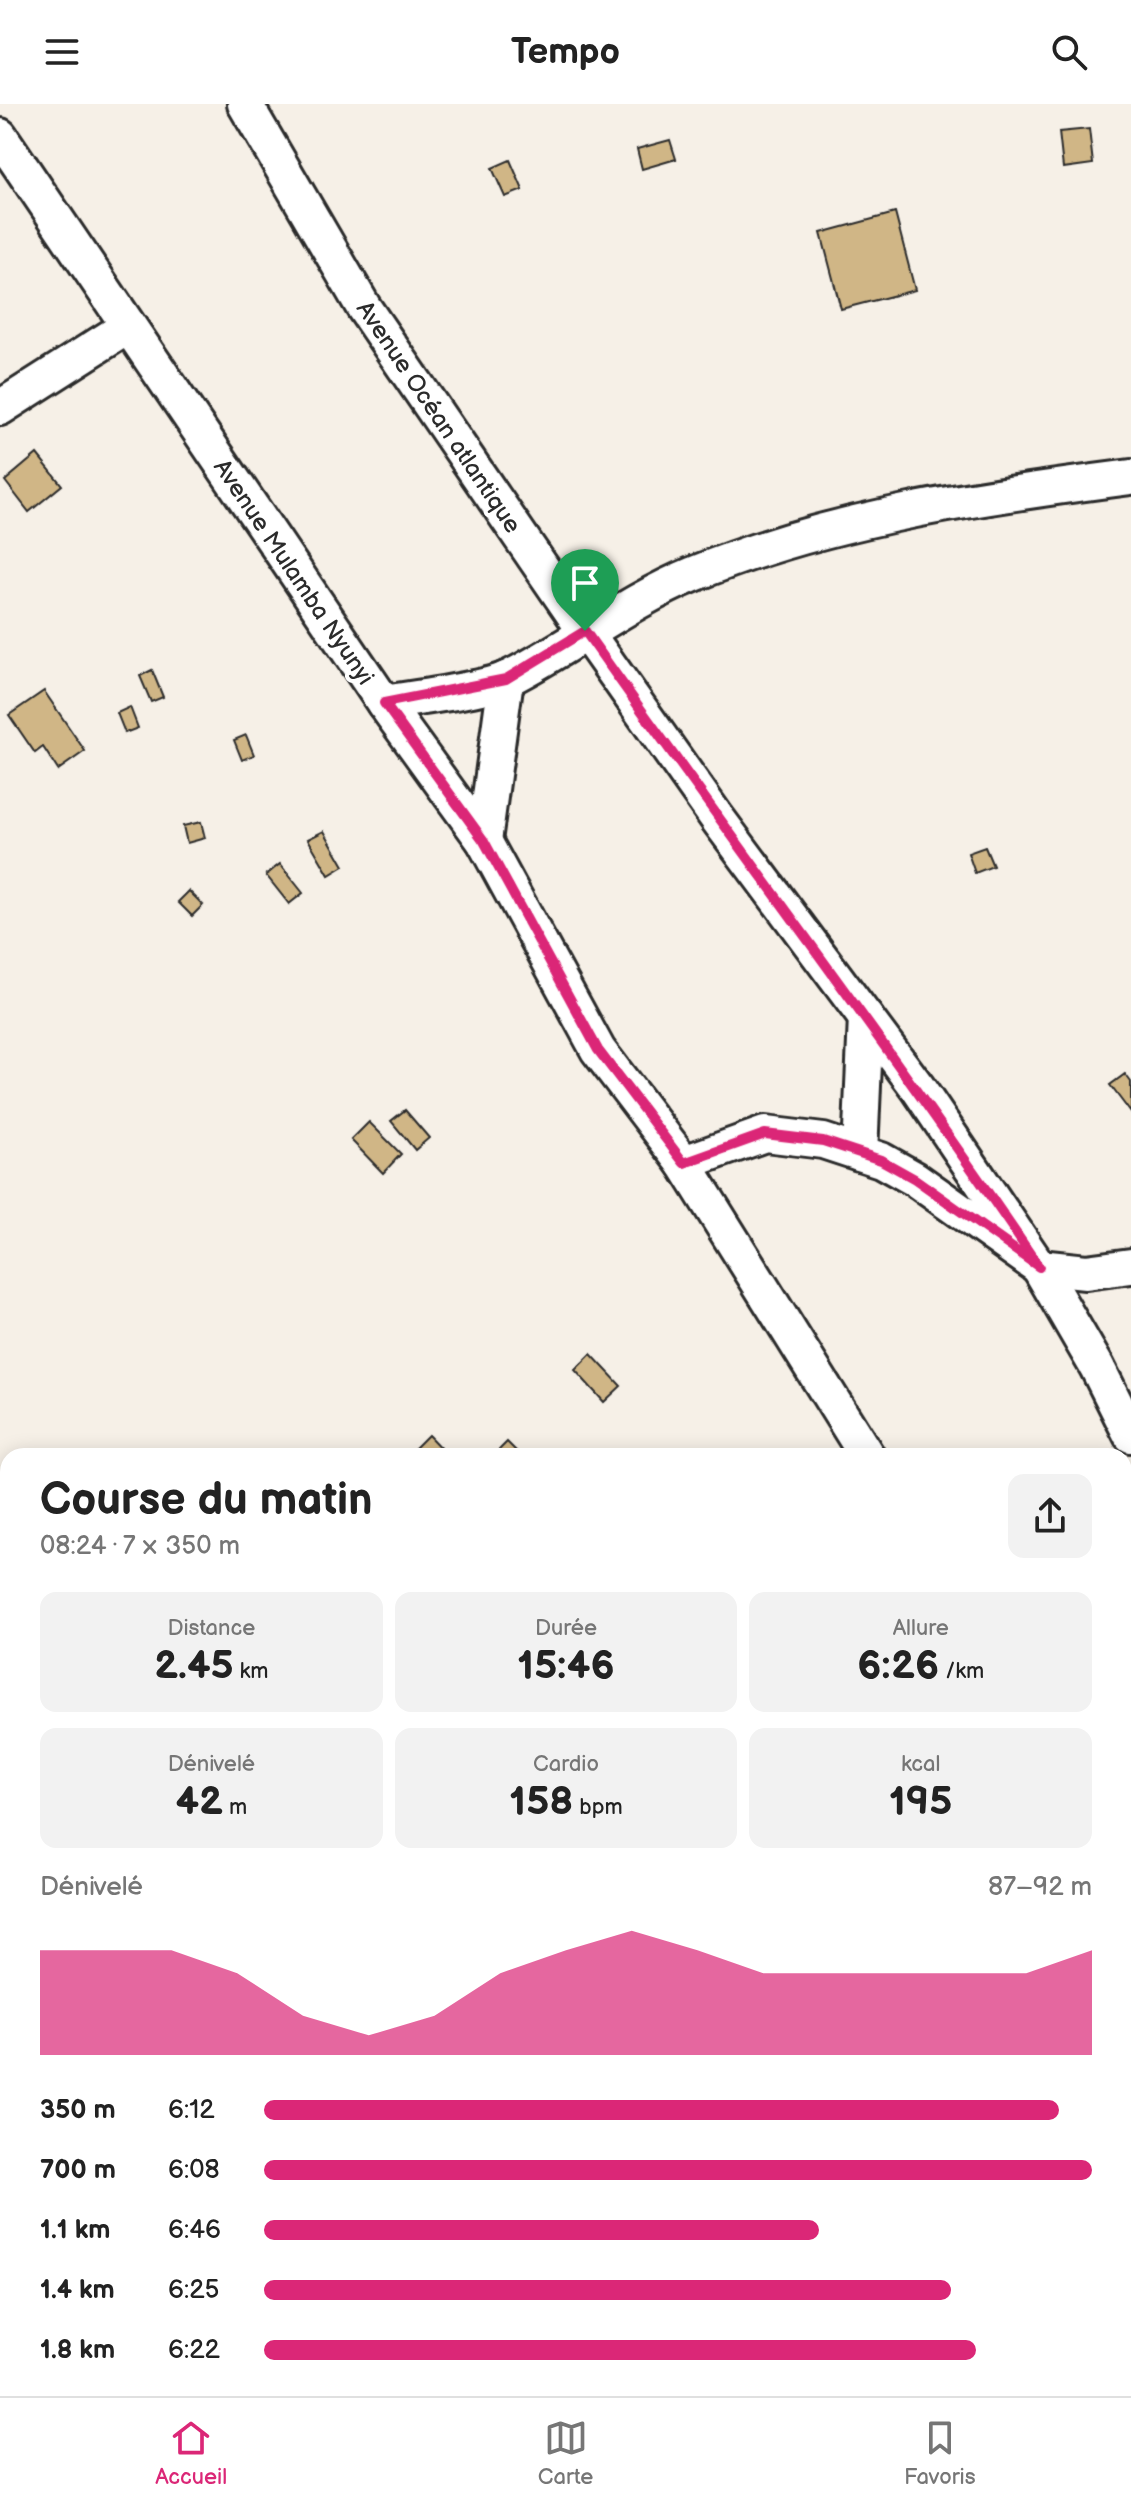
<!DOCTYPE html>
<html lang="fr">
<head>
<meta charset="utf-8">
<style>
  :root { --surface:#fff; --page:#f2f2f2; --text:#222; --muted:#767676; --line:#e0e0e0; --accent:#db2777 }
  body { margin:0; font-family:"Balsamiq Sans",sans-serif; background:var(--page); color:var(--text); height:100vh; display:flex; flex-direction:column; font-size:30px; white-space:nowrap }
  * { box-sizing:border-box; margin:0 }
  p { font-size:26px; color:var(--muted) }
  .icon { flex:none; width:44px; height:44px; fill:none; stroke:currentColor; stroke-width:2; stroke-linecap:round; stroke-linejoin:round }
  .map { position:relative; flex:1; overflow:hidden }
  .panel { position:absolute; left:0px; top:1344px; width:1132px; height:948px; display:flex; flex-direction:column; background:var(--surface); border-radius:24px 24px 0 0; box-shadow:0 4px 20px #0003 }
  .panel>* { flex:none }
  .pin { position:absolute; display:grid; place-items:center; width:68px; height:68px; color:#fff; margin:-82px -34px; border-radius:50% 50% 50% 0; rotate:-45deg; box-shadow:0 0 8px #0007 }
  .pin .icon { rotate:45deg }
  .round { display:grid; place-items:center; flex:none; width:84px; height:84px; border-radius:16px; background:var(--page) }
  .summary { display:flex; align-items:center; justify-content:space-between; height:136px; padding:0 40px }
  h1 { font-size:44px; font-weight:600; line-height:60px }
  .figures { display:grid; grid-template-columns:repeat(3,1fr); gap:12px; height:136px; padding:8px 40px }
  .figures div { display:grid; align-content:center; border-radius:16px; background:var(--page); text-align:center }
  .figures b { font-size:40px; font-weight:600 }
  .figures small { font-size:22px; font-weight:400 }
  .figures p { font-size:22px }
  .chart { height:224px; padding:16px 40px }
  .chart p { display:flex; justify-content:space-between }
  .chart svg { width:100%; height:144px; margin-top:8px; fill:var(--accent); opacity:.7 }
  ul { padding:0 40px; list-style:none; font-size:26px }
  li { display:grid; grid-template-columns:128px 96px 1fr; align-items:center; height:60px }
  li i { height:20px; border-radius:10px; background:var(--accent) }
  header { display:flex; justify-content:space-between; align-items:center; height:104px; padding:0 40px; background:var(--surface); font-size:36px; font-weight:600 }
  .tab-bar { display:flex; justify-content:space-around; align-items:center; height:112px; border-top:2px solid var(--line); background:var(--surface); font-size:22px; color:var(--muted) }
  .tab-bar a { display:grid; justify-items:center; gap:4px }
  .tab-bar .selected { color:var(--accent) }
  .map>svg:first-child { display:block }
  .building { fill:#d0b686; stroke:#2b2b2b; stroke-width:2 }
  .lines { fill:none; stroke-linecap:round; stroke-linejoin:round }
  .minor-casing { stroke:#2b2b2b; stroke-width:40 }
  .minor { stroke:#fff; stroke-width:34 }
  .route-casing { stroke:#fff; stroke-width:16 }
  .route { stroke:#db2777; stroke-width:10 }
  .labels { text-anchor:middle; stroke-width:8; stroke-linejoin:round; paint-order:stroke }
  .street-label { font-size:24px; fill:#2b2b2b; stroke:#fff }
</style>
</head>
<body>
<header><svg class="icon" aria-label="menu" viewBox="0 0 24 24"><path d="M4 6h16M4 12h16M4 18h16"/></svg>Tempo<svg class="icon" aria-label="search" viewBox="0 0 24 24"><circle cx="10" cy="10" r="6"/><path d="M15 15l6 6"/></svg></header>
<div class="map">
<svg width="1131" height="2292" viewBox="0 0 1131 2292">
  <rect width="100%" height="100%" fill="#f6f0e7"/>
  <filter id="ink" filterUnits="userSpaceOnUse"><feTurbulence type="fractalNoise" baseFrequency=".0125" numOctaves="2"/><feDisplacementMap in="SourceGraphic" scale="16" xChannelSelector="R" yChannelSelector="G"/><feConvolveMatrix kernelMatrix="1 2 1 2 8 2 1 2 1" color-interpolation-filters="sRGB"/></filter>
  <g filter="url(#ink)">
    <g class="building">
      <polygon points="1089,25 1093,60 1063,64 1059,28"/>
      <polygon points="670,36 676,55 642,65 637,45"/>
      <polygon points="510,56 523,86 505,93 492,64"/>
      <polygon points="895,109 915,186 841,205 821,129"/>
      <polygon points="37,350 62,381 29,408 5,377"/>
      <polygon points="152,566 163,593 151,598 140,572"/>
      <polygon points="44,587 85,647 58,666 43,643 35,649 9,611"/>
      <polygon points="130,603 138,624 125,629 117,609"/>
      <polygon points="246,631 254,651 242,656 234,636"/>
      <polygon points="201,718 205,734 187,739 183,722"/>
      <polygon points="324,727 344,762 329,771 308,735"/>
      <polygon points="985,743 993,762 975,769 968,749"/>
      <polygon points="280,760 303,789 289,800 266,771"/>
      <polygon points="189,787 203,801 192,812 178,798"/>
      <polygon points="1125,970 1131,978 1131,1009 1110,981"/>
      <polygon points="405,1006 429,1034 415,1046 391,1017"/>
      <polygon points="369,1018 401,1050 383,1069 351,1036"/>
      <polygon points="591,1250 621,1282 604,1298 575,1266"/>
      <polygon points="428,1331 448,1352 407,1352"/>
      <polygon points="507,1338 521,1352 493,1352"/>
      <polygon points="72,2284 130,2284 134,2290 79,2292"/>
      <polygon points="901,2284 928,2284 932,2290 889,2292"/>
    </g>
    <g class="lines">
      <g class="minor-casing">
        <g id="minor">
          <polyline points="245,0 364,204 585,527 717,714 918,984 1039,1163 1097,1263 1131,1331"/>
          <polyline points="0,32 384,599 484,737 598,946 684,1059 867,1352"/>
          <polyline points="0,304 127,223"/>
          <path d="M384,599C414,594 485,586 509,574C572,542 628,497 694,470C832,413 984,392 1131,373"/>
          <polyline points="484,737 506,575"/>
          <polyline points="860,1049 866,914"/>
          <polyline points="684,1059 765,1030 823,1037 881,1056 915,1075 1039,1163 1086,1168 1131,1162"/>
          <polyline points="1124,1742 1131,1753"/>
          <polyline points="1124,1820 1131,1814"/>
          <polyline points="0,1873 8,1884"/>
          <polyline points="0,2118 8,2113"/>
          <polyline points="312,2284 319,2292"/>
          <polyline points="557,2292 567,2284"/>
        </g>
      </g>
      <use href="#minor" class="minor"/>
    </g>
  </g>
  <g class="lines" filter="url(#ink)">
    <g class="route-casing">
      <path id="route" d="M585,527C735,740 893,947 1039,1163L915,1075L881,1056L823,1037L765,1030L684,1059L598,946L484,737L384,599L506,575Z"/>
    </g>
    <use href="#route" class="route"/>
  </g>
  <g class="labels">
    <g class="street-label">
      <text transform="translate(439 313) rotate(56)" y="8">Avenue Océan atlantique</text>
      <text transform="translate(294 468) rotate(56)" y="8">Avenue Mulamba Nyunyi</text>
    </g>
  </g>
</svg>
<div class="pin" style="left:585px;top:527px;background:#1e9e55"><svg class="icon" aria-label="arrive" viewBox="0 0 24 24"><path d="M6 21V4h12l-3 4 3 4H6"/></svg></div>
<section class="panel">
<div class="summary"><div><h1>Course du matin</h1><p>08:24 · 7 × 350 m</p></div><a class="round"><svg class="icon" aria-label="share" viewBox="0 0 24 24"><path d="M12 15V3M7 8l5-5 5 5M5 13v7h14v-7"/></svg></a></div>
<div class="figures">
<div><p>Distance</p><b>2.45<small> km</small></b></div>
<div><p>Durée</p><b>15:46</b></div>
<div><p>Allure</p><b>6:26<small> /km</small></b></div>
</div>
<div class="figures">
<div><p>Dénivelé</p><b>42<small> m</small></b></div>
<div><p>Cardio</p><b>158<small> bpm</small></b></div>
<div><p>kcal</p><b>195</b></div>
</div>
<div class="chart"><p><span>Dénivelé</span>87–92 m</p>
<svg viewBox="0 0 160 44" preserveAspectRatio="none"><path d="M0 44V12L10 12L20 12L30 19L40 32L50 38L60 32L70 19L80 12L90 6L100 12L110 19L120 19L130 19L140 19L150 19L160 12V44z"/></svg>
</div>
<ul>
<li><b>350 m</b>6:12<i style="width:96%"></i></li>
<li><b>700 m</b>6:08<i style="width:100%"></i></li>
<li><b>1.1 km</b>6:46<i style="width:67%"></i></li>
<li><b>1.4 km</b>6:25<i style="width:83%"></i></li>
<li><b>1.8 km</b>6:22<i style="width:86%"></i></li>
</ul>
</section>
</div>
<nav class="tab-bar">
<a class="selected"><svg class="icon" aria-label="home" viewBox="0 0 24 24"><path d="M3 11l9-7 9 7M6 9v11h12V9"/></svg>Accueil</a>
<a><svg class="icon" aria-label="map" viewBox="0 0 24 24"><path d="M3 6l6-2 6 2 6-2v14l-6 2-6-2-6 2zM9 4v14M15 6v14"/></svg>Carte</a>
<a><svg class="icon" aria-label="saved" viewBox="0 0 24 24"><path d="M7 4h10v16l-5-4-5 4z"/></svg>Favoris</a>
</nav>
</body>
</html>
